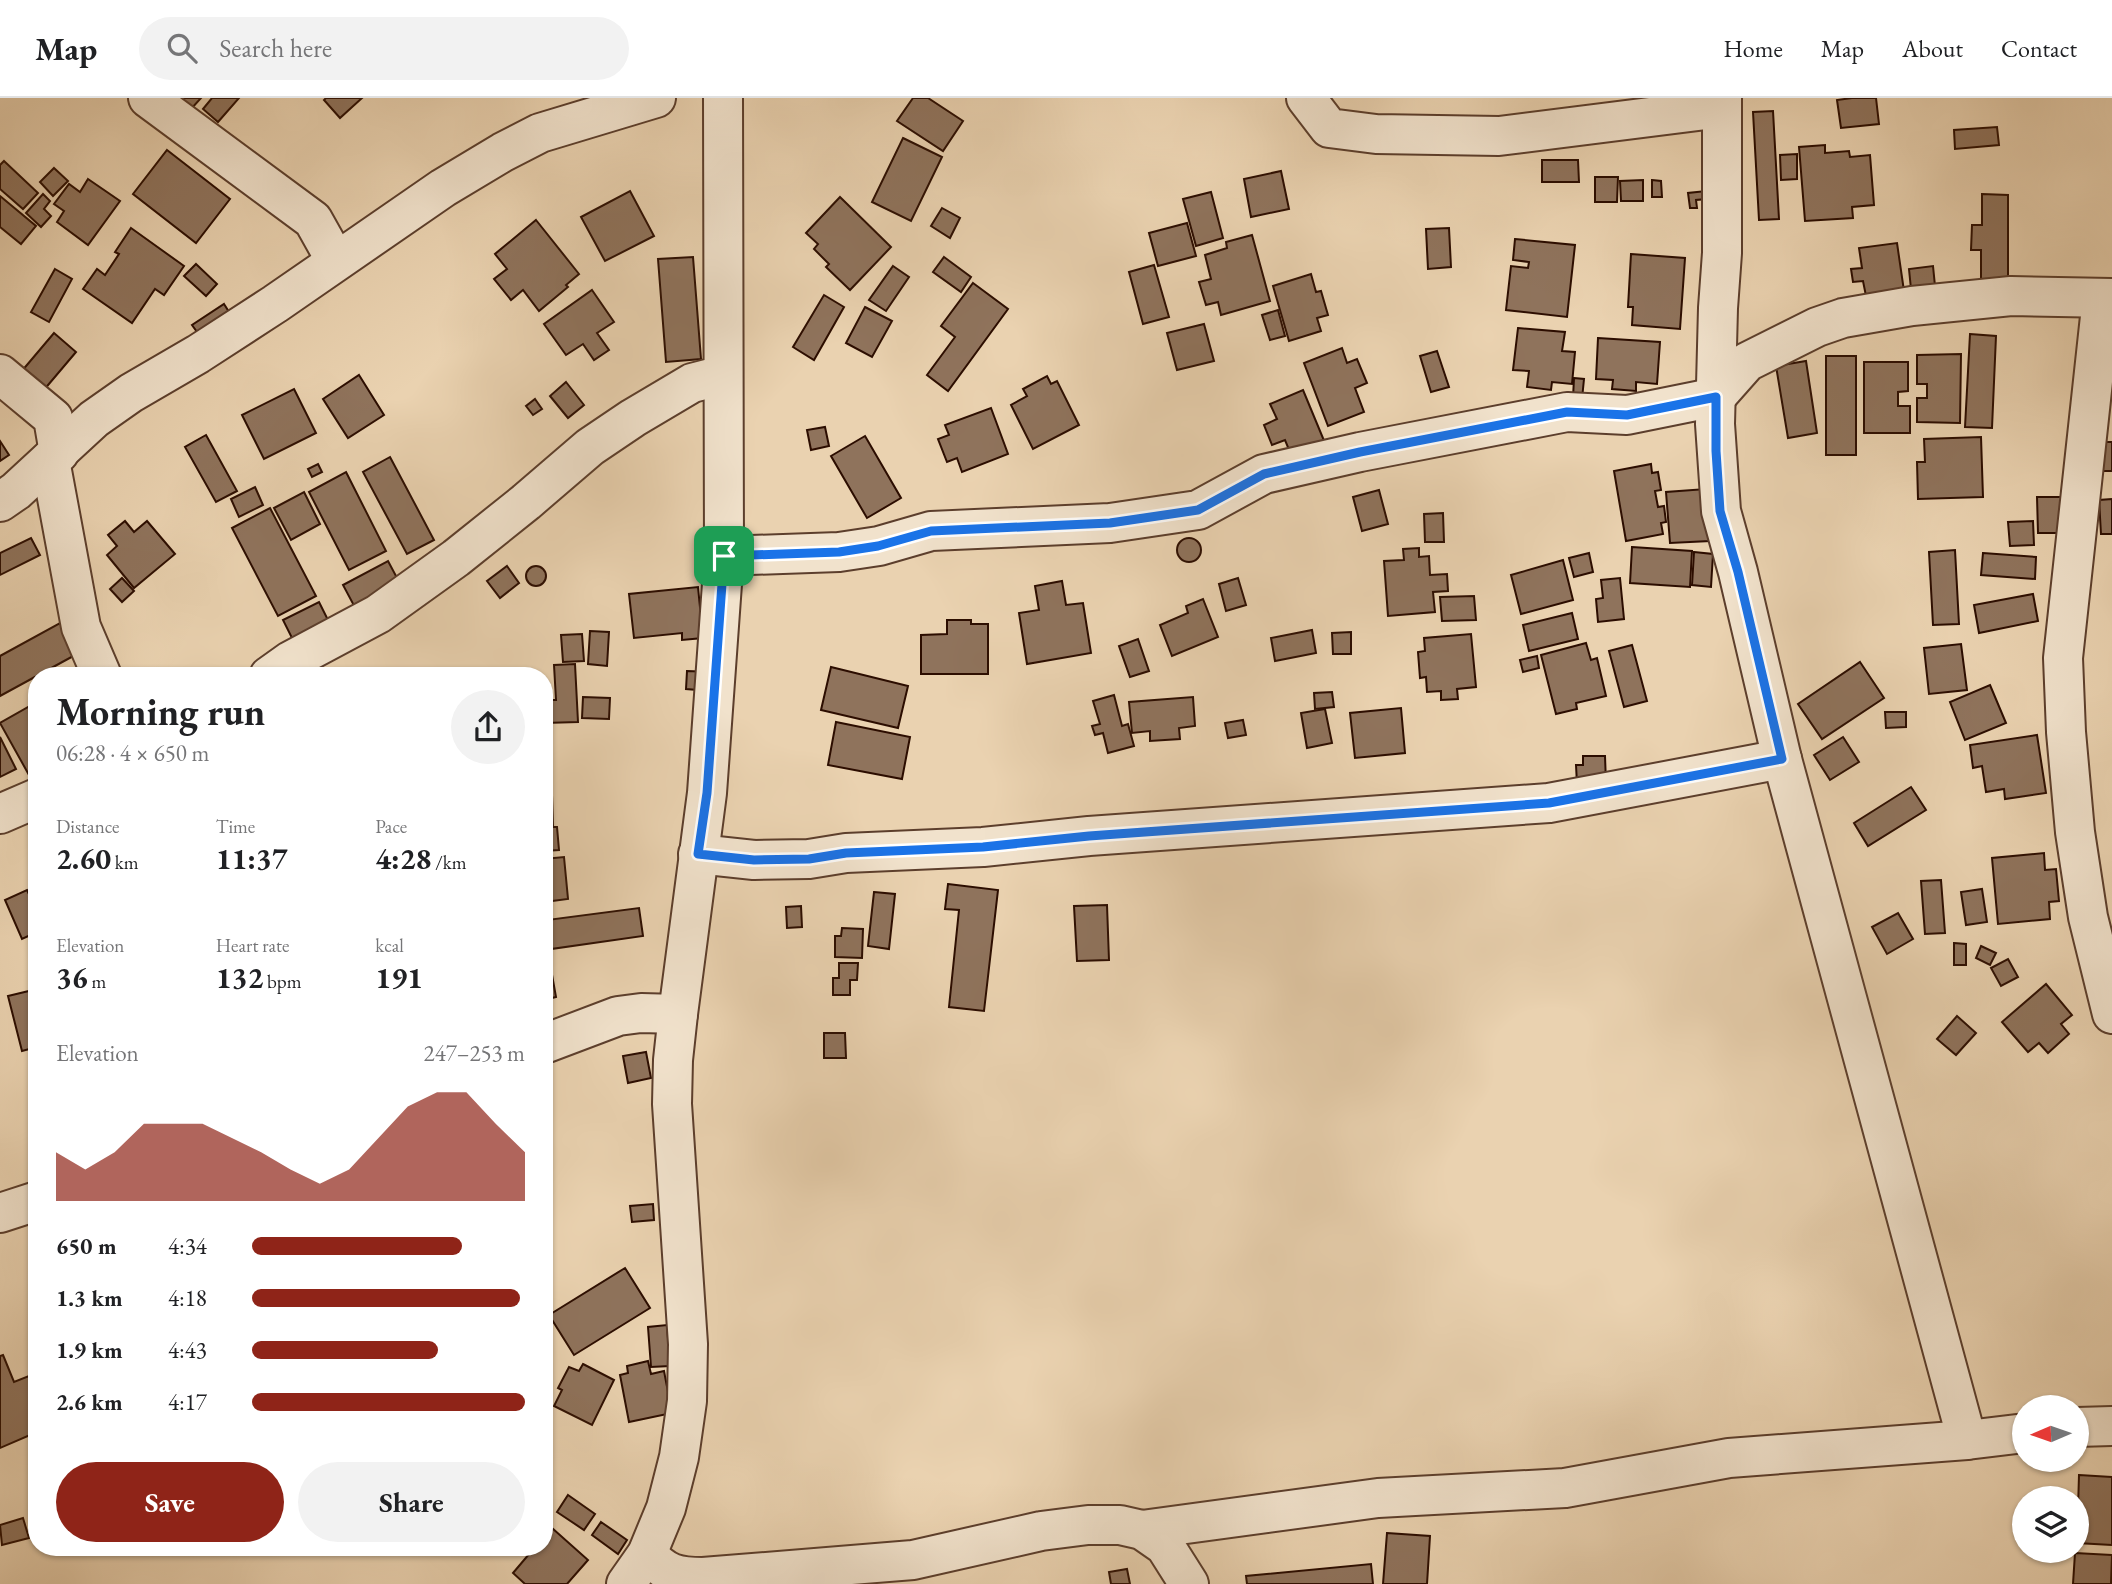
<!DOCTYPE html>
<html lang="en">
<head>
<meta charset="utf-8">
<style>
  :root { --surface:#fff; --page:#f2f2f2; --text:#202124; --muted:#757577; --line:#e0e0e0; --accent:#8f2418 }
  body { margin:0; font-family:"EB Garamond",serif; background:var(--page); color:var(--text); height:100vh; display:flex; flex-direction:column; font-size:26px; white-space:nowrap }
  * { box-sizing:border-box; margin:0 }
  p { font-size:23px; color:var(--muted) }
  .icon { flex:none; width:38px; height:38px; fill:none; stroke:currentColor; stroke-width:2; stroke-linecap:round; stroke-linejoin:round }
  .map { position:relative; flex:1; overflow:hidden }
  .sheet { position:absolute; left:28px; top:569px; width:525px; height:889px; display:flex; flex-direction:column; background:var(--surface); border-radius:28px; box-shadow:0 2px 5px #0004 }
  .sheet>* { flex:none }
  .needle { width:46px; rotate:268deg }
  .fabs { position:absolute; left:2012px; top:1297px; display:grid; gap:14px }
  .fabs a { display:grid; place-items:center; width:77px; height:77px; border-radius:50%; background:var(--surface); box-shadow:0 2px 5px #0004; font-size:35px }
  .pin { position:absolute; display:grid; place-items:center; width:60px; height:60px; color:#fff; margin:-30px; border-radius:14px; box-shadow:0 4px 10px #0006 }
  .round { display:grid; place-items:center; flex:none; width:74px; height:74px; border-radius:37px; background:var(--page) }
  .headline { display:flex; align-items:center; justify-content:space-between; height:119px; padding:0 28px }
  h1 { font-size:38px; font-weight:700; line-height:52px }
  .metrics { display:grid; grid-template-columns:repeat(3,1fr); gap:10px; height:119px; padding:7px 28px }
  .metrics div { display:grid; align-content:center }
  .metrics b { font-size:30px; font-weight:700 }
  .metrics small { font-size:19px; font-weight:400 }
  .metrics p { font-size:19px }
  .chart { height:196px; padding:14px 28px }
  .chart p { display:flex; justify-content:space-between }
  .chart svg { width:100%; height:126px; margin-top:7px; fill:var(--accent); opacity:.7 }
  .action { display:flex; gap:14px; margin-top:auto; padding:14px 28px }
  .action a { flex:1; height:80px; border-radius:42px; background:var(--accent); color:#fff; font-size:28px; font-weight:700; line-height:80px; text-align:center }
  .action a+a { background:var(--page); color:var(--text) }
  ul { padding:0 28px; list-style:none; font-size:23px }
  li { display:grid; grid-template-columns:112px 84px 1fr; align-items:center; height:52px }
  li i { height:18px; border-radius:9px; background:var(--accent) }
  header { display:flex; align-items:center; gap:42px; box-sizing:border-box; height:98px; padding:0 35px; background:var(--surface); border-bottom:2px solid var(--line) }
  header strong { font-size:33px }
  nav { display:flex; gap:38px; margin-inline-start:auto; font-size:24px }
  .search { width:490px; height:63px; background:var(--page); display:flex; align-items:center; gap:18px; box-sizing:border-box; padding:0 24px; border-radius:38px; color:var(--muted); font-size:26px }
  .map>svg:first-child { display:block }
  .building { fill:#8f735c; stroke:#2c0d00; stroke-width:2 }
  .lines { fill:none; stroke-linecap:round; stroke-linejoin:round }
  .minor-casing { stroke:#5c3e2c; stroke-width:42 }
  .minor { stroke:#f1e2cc; stroke-width:38 }
  .route-casing { stroke:#fff; stroke-width:14 }
  .route { stroke:#1a73e8; stroke-width:9 }
</style>
</head>
<body>
<header>
<strong>Map</strong>
<div class="search"><svg class="icon" aria-label="search" viewBox="0 0 24 24"><circle cx="10" cy="10" r="6"/><path d="M15 15l6 6"/></svg>Search here</div>
<nav><a>Home</a><a>Map</a><a>About</a><a>Contact</a></nav>
</header>
<div class="map">
<svg width="2112" height="1486" viewBox="0 0 2112 1486">
  <rect width="100%" height="100%" fill="#ead2b0"/>
  <filter id="stains"><feTurbulence type="fractalNoise" baseFrequency=".00286" numOctaves="4"/><feColorMatrix values="0 0 0 0 .2 0 0 0 0 .09 0 0 0 0 .02 0 0 0 .5 -.17"/></filter>
  <radialGradient id="worn" r=".72"><stop offset=".6" stop-color="#630" stop-opacity="0"/><stop offset="1" stop-color="#630" stop-opacity=".3"/></radialGradient>
  <g class="building">
    <polygon points="180,0 201,0 191,11"/>
    <polygon points="212,0 239,0 218,24 203,11"/>
    <polygon points="326,0 362,0 340,20 324,2"/>
    <polygon points="913,0 928,0 963,23 943,53 897,23"/>
    <polygon points="1852,0 1876,0 1879,26 1841,30 1837,2"/>
    <polygon points="1773,13 1779,121 1759,122 1753,14"/>
    <polygon points="1997,29 1999,47 1955,51 1954,32"/>
    <polygon points="903,40 942,59 911,123 872,104"/>
    <polygon points="1825,47 1825,55 1849,53 1850,59 1870,57 1874,107 1852,109 1853,120 1805,123 1799,49"/>
    <polygon points="167,52 230,101 196,145 133,96"/>
    <polygon points="1797,56 1797,81 1781,82 1780,57"/>
    <polygon points="1542,62 1578,62 1579,84 1542,84"/>
    <polygon points="4,63 38,95 23,111 0,91 0,67"/>
    <polygon points="54,70 68,83 53,98 40,84"/>
    <polygon points="1281,73 1289,111 1251,119 1244,81"/>
    <polygon points="1595,79 1618,79 1617,104 1595,104"/>
    <polygon points="88,81 120,103 88,147 57,124 64,113 54,106 69,86 80,94"/>
    <polygon points="1643,82 1643,103 1621,103 1620,83"/>
    <polygon points="1652,82 1661,83 1662,99 1652,99"/>
    <polygon points="630,93 654,138 605,163 581,119"/>
    <polygon points="1706,93 1707,101 1696,102 1697,110 1690,110 1688,95"/>
    <polygon points="1211,94 1223,140 1196,148 1183,101"/>
    <polygon points="43,96 50,103 44,111 51,118 41,129 26,115"/>
    <polygon points="1982,96 2008,97 2008,183 1981,183 1981,152 1971,152 1972,127 1982,127"/>
    <polygon points="0,98 36,128 21,146 0,129"/>
    <polygon points="840,99 891,149 850,192 826,169 829,166 814,151 818,146 806,135"/>
    <polygon points="942,110 960,120 950,140 931,128"/>
    <polygon points="536,122 579,176 566,187 568,189 539,213 523,192 511,202 494,181 507,171 495,156"/>
    <polygon points="1187,125 1196,158 1158,168 1149,135"/>
    <polygon points="131,130 184,168 164,197 155,191 132,225 83,191 97,171 105,177 119,156 115,154"/>
    <polygon points="1449,130 1451,169 1428,171 1426,131"/>
    <polygon points="1252,137 1270,203 1221,217 1218,204 1206,207 1199,184 1211,181 1205,157 1227,150 1226,144"/>
    <polygon points="1515,141 1575,147 1567,219 1506,212 1511,168 1528,170 1529,164 1513,162"/>
    <polygon points="1897,145 1904,193 1866,198 1863,183 1853,184 1851,171 1862,170 1859,150"/>
    <polygon points="1631,156 1685,160 1680,231 1632,227 1633,209 1628,209"/>
    <polygon points="693,159 701,261 666,264 658,161"/>
    <polygon points="944,159 971,179 961,194 933,174"/>
    <polygon points="196,166 217,186 206,198 184,178"/>
    <polygon points="1154,167 1169,219 1143,226 1129,174"/>
    <polygon points="893,168 909,179 886,213 869,202"/>
    <polygon points="1933,168 1935,188 1911,191 1909,171"/>
    <polygon points="55,171 72,181 49,224 31,214"/>
    <polygon points="1311,176 1316,194 1321,193 1328,217 1317,220 1321,233 1289,243 1273,188"/>
    <polygon points="973,185 1008,211 948,293 927,277 955,239 941,228"/>
    <polygon points="592,192 614,224 597,235 609,252 594,262 583,246 566,257 544,226"/>
    <polygon points="824,197 844,209 814,262 793,249"/>
    <polygon points="224,206 236,225 205,245 192,227"/>
    <polygon points="865,209 892,223 872,259 846,245"/>
    <polygon points="1278,212 1285,238 1270,242 1262,217"/>
    <polygon points="1204,226 1214,263 1177,272 1167,235"/>
    <polygon points="1518,230 1565,234 1562,253 1575,254 1572,286 1552,284 1551,292 1527,289 1529,273 1513,272"/>
    <polygon points="54,235 76,254 43,293 21,274"/>
    <polygon points="1970,236 1996,238 1992,330 1965,329"/>
    <polygon points="1598,240 1660,244 1657,286 1636,284 1636,293 1612,291 1613,282 1596,281"/>
    <polygon points="1342,250 1347,265 1357,261 1367,285 1355,290 1364,314 1328,328 1304,265"/>
    <polygon points="1437,253 1449,289 1431,294 1420,258"/>
    <polygon points="1961,256 1960,325 1917,324 1917,300 1927,300 1927,286 1917,286 1917,257"/>
    <rect x="1826" y="258" width="30" height="99"/>
    <polygon points="1806,263 1817,335 1788,340 1776,268"/>
    <polygon points="1864,264 1908,264 1908,293 1898,294 1898,308 1910,308 1910,335 1864,335"/>
    <polygon points="359,277 384,317 348,340 323,301"/>
    <polygon points="1047,278 1051,286 1057,283 1079,327 1033,351 1011,307 1027,298 1023,291"/>
    <polygon points="1574,280 1584,281 1582,301 1573,300"/>
    <polygon points="566,284 584,307 568,320 550,298"/>
    <polygon points="294,291 316,335 264,361 242,317"/>
    <polygon points="1303,292 1325,345 1292,359 1285,342 1272,347 1264,327 1277,321 1270,306"/>
    <polygon points="535,301 542,311 533,317 526,308"/>
    <polygon points="991,310 1008,356 962,374 957,360 947,364 938,341 949,337 945,327"/>
    <polygon points="825,329 829,348 811,352 807,332"/>
    <polygon points="206,337 237,393 216,404 185,349"/>
    <polygon points="865,338 901,400 867,420 831,358"/>
    <polygon points="1981,339 1983,399 1918,401 1917,364 1925,364 1924,341"/>
    <polygon points="0,343 9,357 0,363"/>
    <rect x="2102" y="344" width="10" height="29"/>
    <polygon points="390,359 434,442 407,456 363,374"/>
    <polygon points="318,366 322,374 312,379 308,371"/>
    <polygon points="1651,366 1652,375 1658,374 1661,392 1655,393 1658,409 1664,408 1666,424 1661,425 1663,436 1626,443 1614,373"/>
    <polygon points="346,374 386,453 349,472 309,394"/>
    <polygon points="255,389 263,407 239,419 231,401"/>
    <polygon points="1706,391 1710,443 1670,445 1666,394"/>
    <polygon points="1379,392 1388,426 1362,433 1353,399"/>
    <polygon points="304,394 320,426 291,442 274,410"/>
    <polygon points="2037,399 2061,399 2061,435 2038,435"/>
    <polygon points="2112,401 2112,436 2101,436 2099,402"/>
    <polygon points="270,410 316,498 278,518 232,430"/>
    <polygon points="1443,415 1444,444 1425,444 1424,416"/>
    <polygon points="125,423 134,434 147,423 175,456 134,490 107,457 117,448 108,437"/>
    <polygon points="2033,423 2034,447 2010,448 2008,424"/>
    <circle cx="1189" cy="452" r="12"/>
    <polygon points="31,440 40,457 0,477 0,455"/>
    <polygon points="1632,449 1692,453 1690,489 1630,485"/>
    <polygon points="1419,450 1419,459 1429,458 1430,477 1447,476 1448,493 1433,494 1435,514 1388,518 1384,463 1404,462 1403,451"/>
    <polygon points="1955,452 1959,526 1933,527 1929,454"/>
    <polygon points="1694,454 1713,456 1711,489 1692,487"/>
    <polygon points="1589,455 1593,474 1574,479 1569,460"/>
    <polygon points="1983,455 2036,459 2035,481 1981,477"/>
    <polygon points="1563,462 1573,502 1521,516 1511,477"/>
    <polygon points="388,463 404,493 359,517 343,487"/>
    <polygon points="507,468 519,485 500,500 487,483"/>
    <circle cx="536" cy="478" r="10"/>
    <polygon points="122,480 134,493 122,504 110,491"/>
    <polygon points="1238,480 1246,507 1226,513 1219,486"/>
    <polygon points="1620,480 1624,521 1598,524 1596,501 1603,500 1601,482"/>
    <polygon points="1062,483 1066,507 1083,505 1091,555 1027,566 1019,515 1039,512 1035,488"/>
    <polygon points="698,489 703,540 682,542 682,535 634,540 629,496"/>
    <polygon points="2033,496 2038,523 1979,535 1974,507"/>
    <polygon points="1474,498 1476,522 1442,523 1440,499"/>
    <polygon points="1203,501 1218,539 1172,558 1160,527 1188,515 1186,508"/>
    <polygon points="319,504 330,526 294,544 283,522"/>
    <polygon points="1572,515 1578,541 1529,553 1523,527"/>
    <polygon points="947,522 971,522 971,526 988,526 988,576 921,576 921,537 947,536"/>
    <polygon points="60,525 77,556 0,598 0,558"/>
    <polygon points="1312,532 1316,555 1275,563 1271,540"/>
    <polygon points="590,533 609,534 607,568 588,566"/>
    <polygon points="1351,534 1351,556 1333,556 1332,535"/>
    <polygon points="582,536 584,563 563,564 561,537"/>
    <polygon points="1471,536 1476,589 1457,591 1458,601 1441,602 1441,593 1427,594 1426,579 1420,580 1418,554 1425,553 1424,540"/>
    <polygon points="1138,541 1149,573 1130,579 1119,548"/>
    <polygon points="1586,545 1591,562 1597,560 1606,598 1576,605 1577,611 1556,616 1541,557"/>
    <polygon points="1961,546 1967,592 1929,596 1924,550"/>
    <polygon points="1632,547 1647,603 1624,609 1609,553"/>
    <polygon points="1537,558 1539,570 1523,574 1520,562"/>
    <polygon points="1860,564 1884,600 1822,641 1798,606"/>
    <polygon points="575,566 578,624 544,625 544,602 556,602 554,567"/>
    <polygon points="831,569 908,588 898,630 821,612"/>
    <polygon points="687,573 711,574 710,593 686,591"/>
    <polygon points="1990,587 2006,625 1965,642 1950,604"/>
    <polygon points="1332,594 1334,609 1315,611 1314,595"/>
    <polygon points="1114,597 1122,628 1128,626 1134,648 1108,655 1103,635 1095,637 1092,628 1100,626 1093,603"/>
    <polygon points="583,599 610,600 609,621 582,620"/>
    <polygon points="1193,599 1195,628 1179,630 1180,641 1150,643 1150,633 1132,635 1129,604"/>
    <polygon points="37,604 37,684 34,686 0,625"/>
    <polygon points="1401,610 1405,655 1355,660 1350,615"/>
    <polygon points="1325,611 1332,645 1307,650 1301,615"/>
    <polygon points="1885,614 1906,614 1906,629 1886,630"/>
    <polygon points="1243,622 1246,637 1228,640 1225,625"/>
    <polygon points="836,624 910,639 902,681 828,667"/>
    <polygon points="2037,637 2046,695 2005,701 2004,691 1986,694 1982,668 1973,670 1970,647"/>
    <polygon points="0,639 16,671 0,679"/>
    <polygon points="1843,639 1859,664 1830,682 1814,657"/>
    <polygon points="1583,658 1605,658 1606,685 1577,686 1576,667 1583,667"/>
    <polygon points="1911,689 1926,712 1868,748 1854,725"/>
    <polygon points="552,697 553,729 557,729 559,752 544,753 544,698"/>
    <polygon points="2044,755 2045,772 2056,771 2059,803 2049,804 2050,821 1998,826 1992,760"/>
    <polygon points="564,759 568,801 544,804 544,761"/>
    <polygon points="1941,782 1945,835 1925,836 1921,783"/>
    <polygon points="948,786 998,792 984,913 949,909 959,812 945,811"/>
    <polygon points="1982,791 1987,824 1966,827 1961,794"/>
    <polygon points="27,792 37,813 37,834 22,841 5,802"/>
    <polygon points="874,794 895,796 889,851 868,848"/>
    <polygon points="1107,807 1109,862 1077,863 1074,808"/>
    <polygon points="801,808 802,829 787,830 786,809"/>
    <polygon points="639,810 643,838 551,851 547,822"/>
    <polygon points="1898,815 1913,841 1887,856 1872,829"/>
    <polygon points="842,830 863,831 862,860 835,859 835,838 841,838"/>
    <polygon points="544,832 556,899 544,902"/>
    <polygon points="1954,845 1966,846 1966,867 1954,867"/>
    <polygon points="1981,848 1996,855 1990,867 1976,860"/>
    <polygon points="2008,861 2018,879 2001,888 1991,870"/>
    <polygon points="839,865 858,865 857,882 850,882 850,897 833,897 833,880 839,880"/>
    <polygon points="2046,886 2072,917 2061,926 2069,936 2048,955 2039,945 2028,954 2002,924"/>
    <polygon points="33,892 37,905 37,949 22,953 8,898"/>
    <polygon points="1957,918 1976,935 1956,957 1937,941"/>
    <polygon points="824,935 845,935 846,960 824,960"/>
    <polygon points="646,954 651,980 628,985 623,958"/>
    <polygon points="653,1106 654,1122 632,1124 630,1108"/>
    <polygon points="625,1170 650,1210 574,1257 549,1217"/>
    <polygon points="667,1227 670,1268 651,1269 648,1229"/>
    <polygon points="3,1257 14,1284 34,1276 37,1284 37,1334 0,1350 0,1258"/>
    <polygon points="648,1263 651,1276 664,1273 672,1315 629,1324 620,1277 628,1275 627,1268"/>
    <polygon points="583,1266 614,1282 592,1327 554,1308 562,1292 558,1290 569,1269 579,1273"/>
    <polygon points="2079,1377 2112,1379 2112,1447 2077,1445"/>
    <polygon points="568,1397 595,1416 584,1432 557,1414"/>
    <polygon points="23,1420 29,1440 2,1447 0,1427"/>
    <polygon points="601,1424 627,1442 618,1456 592,1437"/>
    <polygon points="552,1430 588,1462 567,1486 525,1486 513,1475 535,1449 544,1449 544,1439"/>
    <polygon points="1387,1435 1430,1438 1427,1486 1383,1486"/>
    <polygon points="2075,1455 2112,1457 2111,1486 2073,1486"/>
    <polygon points="1371,1466 1373,1486 1247,1486 1246,1478"/>
    <polygon points="1127,1471 1130,1486 1111,1486 1109,1474"/>
  </g>
  <g class="lines">
    <g class="minor-casing">
      <g id="minor">
        <polyline points="148,0 313,122 336,163"/>
        <polyline points="1306,0 1329,30 1376,36 1499,38 1722,10"/>
        <polyline points="1722,0 1722,155 1718,210 1715,326 1721,413 1738,474 1782,661 1967,1342"/>
        <polyline points="2102,200 2063,560 2066,634 2075,734 2088,819 2112,916"/>
        <polyline points="0,276 53,320 59,355"/>
        <polyline points="50,362 81,529 102,578"/>
        <polyline points="0,404 16,393 94,321 131,295 198,256 275,206 443,90 503,54 540,35 656,0"/>
        <polyline points="724,458 839,454 879,448 931,433 1110,425 1198,412 1264,376 1360,354 1567,314 1627,317 1716,299 1747,264 1817,229 1843,220 1912,208 2011,198 2112,200"/>
        <polyline points="269,578 290,563 378,516 456,460 526,404 590,349 633,320 692,285 723,277"/>
        <polyline points="0,716 37,700"/>
        <polyline points="698,756 754,762 809,761 846,755 983,749 1089,738 1549,705 1782,661"/>
        <polyline points="544,946 618,918 641,915 678,916"/>
        <polyline points="0,1115 37,1103"/>
        <polyline points="2077,1329 2112,1328"/>
        <polyline points="1142,1432 1378,1400 1565,1390 1729,1360 1967,1342 2025,1335"/>
        <path d="M647,1456C666,1476 676,1479 703,1479L913,1462L1041,1433L1088,1427H1120L1142,1432L1165,1448L1189,1486"/>
        <polyline points="626,1486 647,1456 666,1410 679,1359 687,1303 688,1246 672,1006 673,962 678,916 707,695 724,458 723,0"/>
      </g>
    </g>
    <use href="#minor" class="minor"/>
  </g>
  <g class="lines">
    <g class="route-casing">
      <polygon id="route" points="1716,299 1716,353 1720,413 1738,474 1782,661 1549,705 1089,738 983,749 846,755 809,761 754,762 698,756 707,695 724,458 839,454 878,448 931,433 1110,425 1198,412 1264,376 1360,354 1567,314 1627,317"/>
    </g>
    <use href="#route" class="route"/>
  </g>
  <rect width="100%" height="100%" filter="url(#stains)"/>
  <rect width="100%" height="100%" fill="url(#worn)"/>
</svg>
<div class="fabs">
<a><svg class="needle" viewBox="-14 -14 28 28"><path d="M0-13l5 13h-10z" fill="#e53935"/><path d="M0 13l5-13h-10z" fill="#757577"/></svg></a>
<a><svg class="icon" aria-label="layers" viewBox="0 0 24 24"><path d="M12 4l9 5-9 5-9-5zM3 14l9 5 9-5"/></svg></a>
</div>
<div class="pin" style="left:724px;top:458px;background:#1e9e55"><svg class="icon" aria-label="arrive" viewBox="0 0 24 24"><path d="M6 21V4h12l-3 4 3 4H6"/></svg></div>
<section class="sheet">
<div class="headline"><div><h1>Morning run</h1><p>06:28 · 4 × 650 m</p></div><a class="round"><svg class="icon" aria-label="share" viewBox="0 0 24 24"><path d="M12 15V3M7 8l5-5 5 5M5 13v7h14v-7"/></svg></a></div>
<div class="metrics">
<div><p>Distance</p><b>2.60<small> km</small></b></div>
<div><p>Time</p><b>11:37</b></div>
<div><p>Pace</p><b>4:28<small> /km</small></b></div>
</div>
<div class="metrics">
<div><p>Elevation</p><b>36<small> m</small></b></div>
<div><p>Heart rate</p><b>132<small> bpm</small></b></div>
<div><p>kcal</p><b>191</b></div>
</div>
<div class="chart"><p><span>Elevation</span>247–253 m</p>
<svg viewBox="0 0 160 44" preserveAspectRatio="none"><path d="M0 44V27L10 33L20 27L30 17L40 17L50 17L60 22L70 27L80 33L90 38L100 33L110 22L120 11L130 6L140 6L150 17L160 27V44z"/></svg>
</div>
<ul>
<li><b>650 m</b>4:34<i style="width:77%"></i></li>
<li><b>1.3 km</b>4:18<i style="width:98%"></i></li>
<li><b>1.9 km</b>4:43<i style="width:68%"></i></li>
<li><b>2.6 km</b>4:17<i style="width:100%"></i></li>
</ul>
<div class="action"><a>Save</a><a>Share</a></div>
</section>
</div>
</body>
</html>
